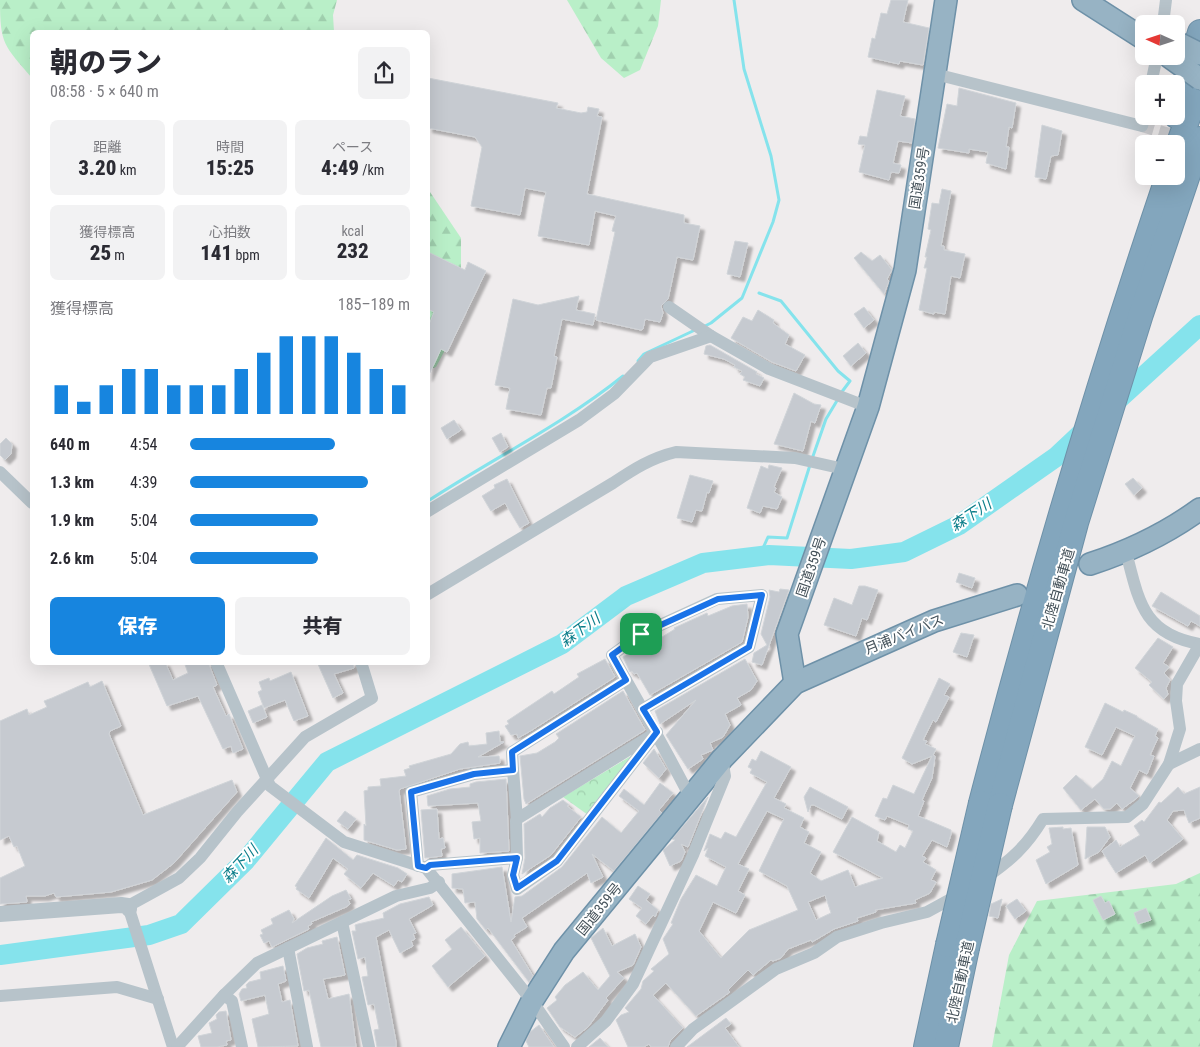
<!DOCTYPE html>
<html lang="ja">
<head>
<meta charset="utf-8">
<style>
  :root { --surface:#fff; --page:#f2f2f3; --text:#2b2b33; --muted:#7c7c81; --accent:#1785df }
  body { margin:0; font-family:"Roboto Condensed","Noto Sans JP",sans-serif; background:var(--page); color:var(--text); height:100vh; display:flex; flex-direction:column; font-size:19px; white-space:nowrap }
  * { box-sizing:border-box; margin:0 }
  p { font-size:16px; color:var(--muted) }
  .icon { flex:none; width:28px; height:28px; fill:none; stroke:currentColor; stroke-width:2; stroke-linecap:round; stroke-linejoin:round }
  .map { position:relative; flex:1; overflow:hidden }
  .side { position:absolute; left:30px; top:30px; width:400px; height:635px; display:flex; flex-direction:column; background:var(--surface); border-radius:8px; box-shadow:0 5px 20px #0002 }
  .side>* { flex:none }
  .needle { width:32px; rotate:273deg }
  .tools { position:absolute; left:1135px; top:15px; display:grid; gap:10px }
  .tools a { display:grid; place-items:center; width:50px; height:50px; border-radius:8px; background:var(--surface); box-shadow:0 5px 20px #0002; font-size:25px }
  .pin { position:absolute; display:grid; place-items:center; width:42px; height:42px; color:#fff; margin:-21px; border-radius:10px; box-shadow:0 2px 8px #0006 }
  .round { display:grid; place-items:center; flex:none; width:52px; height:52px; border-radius:8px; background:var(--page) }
  .headline { display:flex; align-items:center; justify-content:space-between; height:85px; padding:0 20px }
  h1 { font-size:28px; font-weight:800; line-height:38px }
  .figures { display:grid; grid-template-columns:repeat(3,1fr); gap:8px; height:85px; padding:5px 20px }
  .figures div { display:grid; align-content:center; border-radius:8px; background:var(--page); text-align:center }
  .figures b { font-size:21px; font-weight:800 }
  .figures small { font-size:14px; font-weight:400 }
  .figures p { font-size:14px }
  .chart { height:140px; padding:10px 20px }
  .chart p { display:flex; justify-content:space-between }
  .chart svg { width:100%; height:90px; margin-top:5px; stroke:var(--accent); stroke-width:6 }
  .cta { display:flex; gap:10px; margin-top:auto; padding:10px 20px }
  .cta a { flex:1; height:58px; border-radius:8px; background:var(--accent); color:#fff; font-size:20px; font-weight:800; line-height:58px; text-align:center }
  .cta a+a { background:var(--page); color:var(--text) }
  ul { padding:0 20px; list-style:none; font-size:16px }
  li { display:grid; grid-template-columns:80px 60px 1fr; align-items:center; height:38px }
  li i { height:12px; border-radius:6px; background:var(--accent) }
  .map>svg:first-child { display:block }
  .forest { fill:url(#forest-firs) }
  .park { fill:url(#park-crowns) }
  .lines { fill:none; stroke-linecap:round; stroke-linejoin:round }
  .stream { stroke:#85e3ec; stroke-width:3 }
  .river { stroke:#85e3ec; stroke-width:20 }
  .building { fill:#c6cad0; stroke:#d0d4d8; fill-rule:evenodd; filter:url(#shadow) }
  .minor-tunnel { stroke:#cdcdd0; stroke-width:12; stroke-dasharray:12 6; stroke-linecap:butt }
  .trunk-casing { stroke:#6e91a8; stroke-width:24 }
  .motorway-casing { stroke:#6e91a8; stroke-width:26 }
  .minor { stroke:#b7c3ca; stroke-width:12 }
  .tertiary { stroke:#b7c3ca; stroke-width:16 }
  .trunk { stroke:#97b3c4; stroke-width:21 }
  .motorway { stroke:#83a6bd; stroke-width:24 }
  .trunk-bridge-casing { stroke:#6e91a8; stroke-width:24; stroke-linecap:butt }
  .motorway-bridge-casing { stroke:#6e91a8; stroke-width:26; stroke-linecap:butt }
  .trunk-bridge { stroke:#97b3c4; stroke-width:21 }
  .motorway-bridge { stroke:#83a6bd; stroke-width:24 }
  .route-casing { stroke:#fff; stroke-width:10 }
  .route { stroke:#1a73e8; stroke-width:6 }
  .labels { text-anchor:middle; stroke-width:4; stroke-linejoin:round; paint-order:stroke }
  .street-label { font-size:14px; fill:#45525a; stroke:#fff }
  .water-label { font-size:15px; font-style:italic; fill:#0b7d89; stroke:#fff }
</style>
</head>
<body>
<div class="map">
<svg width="1200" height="1047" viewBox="0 0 1200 1047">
  <defs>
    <pattern id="forest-firs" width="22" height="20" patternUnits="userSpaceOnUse" patternTransform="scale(1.25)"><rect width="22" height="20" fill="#b9efc8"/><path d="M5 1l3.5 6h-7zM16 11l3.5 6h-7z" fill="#a0cfae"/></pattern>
    <pattern id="park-crowns" width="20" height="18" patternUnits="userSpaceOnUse" patternTransform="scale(1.25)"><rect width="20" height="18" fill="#b9efc8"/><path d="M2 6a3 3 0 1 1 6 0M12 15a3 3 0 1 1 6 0" fill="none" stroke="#a0cfae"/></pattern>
    <filter id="shadow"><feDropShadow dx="4.5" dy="4.5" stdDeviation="1" flood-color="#0004"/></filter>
  </defs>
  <rect width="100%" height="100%" fill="#efeced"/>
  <g class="forest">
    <path d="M0,0H337L333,15L334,32H32V78C4,45 0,45 0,0Z"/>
    <polygon points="567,0 661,0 658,26 640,70 624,78 601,58"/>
    <polygon points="428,189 461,238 461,320 436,367 428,370"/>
    <polygon points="1200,873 1200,1047 992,1047 1009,955 1037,901 1176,884"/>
  </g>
  <polygon class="park" points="636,753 588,815 563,797"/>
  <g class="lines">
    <g class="stream">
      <polyline points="759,293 781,301 838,371 850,381 841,393"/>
      <polyline points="703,327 711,323 742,298 773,222 779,200 771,156 744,69 734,0"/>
      <polyline points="638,361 644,354 695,330"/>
      <polyline points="812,459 826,419 838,399"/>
      <path d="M428,501C492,459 562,425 623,376"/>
      <polyline points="759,557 768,537 787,538 810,465"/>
    </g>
    <g class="river">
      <polyline points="1111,406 1200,325"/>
      <polyline points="0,955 149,935 181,924 246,860 327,762 562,644 626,596 703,563 769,555 851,559 904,552 959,525 1056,457 1089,426"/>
    </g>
  </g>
  <g class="building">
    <polygon points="891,0 908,0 903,22 929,28 923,65 900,61 899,64 868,57 872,38 875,39 881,13 887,14"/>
    <polygon points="428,78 558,103 556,108 581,113 587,112 588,107 599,109 597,116 602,117 587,194 684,215 684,223 700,226 693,260 677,257 668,299 661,306 663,313 660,322 645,319 643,329 641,330 596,320 615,232 612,231 616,216 595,211 589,245 538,236 546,192 525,188 520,215 471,206 482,147 475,137 428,128"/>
    <polygon points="959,88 1016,103 1012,128 1009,127 1006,147 1009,147 1006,169 986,163 988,152 969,149 969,153 938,148 947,104 957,106"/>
    <polygon points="877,90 905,96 900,116 915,119 912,143 898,141 893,163 901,165 899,173 891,172 889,180 859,172 865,145 858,144 860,136 867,137"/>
    <polygon points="1042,125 1062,131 1058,155 1051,156 1046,179 1035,177"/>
    <polygon points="942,189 951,191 941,246 944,246 944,250 965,254 960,278 951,276 945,314 934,312 934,314 919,310 927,268 924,268 927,257 925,257 931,230 928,229 932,203 939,204"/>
    <polygon points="735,241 748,243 740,277 727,274"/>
    <polygon points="428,252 465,270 468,262 486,271 447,352 441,349 428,377 428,327 434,312 428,309"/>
    <polygon points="861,252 872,261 880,255 892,270 887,279 889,281 884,294 854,258"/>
    <polygon points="579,296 576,310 595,314 593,325 562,319 554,356 557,357 551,388 547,388 541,415 506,409 510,388 495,385 513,299 538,305"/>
    <polygon points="864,307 874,320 864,328 854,314"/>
    <polygon points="758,310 774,320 773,323 789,335 785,344 805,355 796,371 772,362 731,338 743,317 752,321"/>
    <polygon points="858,343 866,353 851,366 843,356"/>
    <polygon points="710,345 757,372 756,374 764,378 760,386 743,380 745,377 740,374 742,371 734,367 735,365 724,359 704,354 706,346"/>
    <polygon points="794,393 814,404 821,405 815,423 811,421 803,451 774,444"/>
    <polygon points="454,420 461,430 447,439 441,428"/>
    <polygon points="501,433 508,447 500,452 492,438"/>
    <polygon points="6,438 12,444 11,454 5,460 0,455 0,444"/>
    <polygon points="769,465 782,468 774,487 776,488 774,492 782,497 777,509 763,506 760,513 747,508 761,466 768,469"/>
    <polygon points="690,475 713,481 709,493 707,492 702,511 696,510 692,522 677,518"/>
    <polygon points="1133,478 1142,488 1134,495 1125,484"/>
    <polygon points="507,479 529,523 520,528 505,503 491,511 482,496 495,488 494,485"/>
    <polygon points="959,573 975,578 972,588 956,582"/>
    <polygon points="859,586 865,586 878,590 867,620 862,618 856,636 824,625 834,598 852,605"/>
    <polygon points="780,589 789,590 762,665 752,662 754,653 767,645 761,634 770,597 769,590 779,592"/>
    <polygon points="1161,592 1200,616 1200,626 1191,621 1188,626 1152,606"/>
    <polygon points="747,604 748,617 742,642 650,695 637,673 634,674 632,671 630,672 623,657 649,640 654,642 675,629 674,628 707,613 708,616 732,606"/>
    <polygon points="961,633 974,635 967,657 953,652"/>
    <polygon points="1158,638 1173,647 1163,663 1169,667 1164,673 1170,680 1166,688 1168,694 1164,699 1149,685 1152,682 1135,668"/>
    <polygon points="605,659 615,677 532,730 518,738 517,734 511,735 505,726 509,724 507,721 552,691 554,694 579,677 577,674"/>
    <polygon points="745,659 757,681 751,690 737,698 741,705 725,714 730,725 723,737 710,743 713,750 701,755 703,759 688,769 666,735 696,700 660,724 655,711"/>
    <polygon points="148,662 165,662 173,680 188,673 184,662 208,662 217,685 213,687 226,716 229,714 243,749 233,753 231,746 223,749 198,696 167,706"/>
    <polygon points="317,662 353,662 354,668 334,674 343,693 333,698"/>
    <polygon points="291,672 308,716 294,721 285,700 264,708 258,692 262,690 259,682 269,678 270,681"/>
    <path d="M939,678L950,684L944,695L949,697L936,722L933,720L923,740L927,741L925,744L936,749L933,755L935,756L932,778L922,800L924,801L918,816L951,830V834L947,847L932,840L922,856L926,858L923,862L936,870L931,880L936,882L930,893L915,900L916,903L875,910L876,912L857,918L858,921L834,929L812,942L811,940L788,949L781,958L773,961L771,960L753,975L748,970L728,990L730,992L696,1016L666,983L653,995L683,1028L670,1041L668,1047H651L649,1044L644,1047H628L616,1020L621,1015L629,1012L625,1008L641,989L643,981L654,971L651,969L669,954L663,939L673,924L671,923L681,899L696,875L717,886L726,867L705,856L708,848L704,851L710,834L721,839L725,832L736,837L767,782L750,773L752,769L748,767L752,759L756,761L761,751L791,767L774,798L786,804L784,808L804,818L800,827L809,832L804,843L821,852L810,873L821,881L848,870L855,887L883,878L833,852L852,817L879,832L877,841L896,852L900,845L905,848L913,831L908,829L909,825L887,816L885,820L875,816L883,798L887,799L893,785L914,794L932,756L912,764L902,758ZM767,811L784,819L759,871L787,886L798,910L749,930L721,958L699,931L713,902L736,913L745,895L738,891L749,869L738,864ZM825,895L831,913L816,920L808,902Z"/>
    <polygon points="102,681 121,726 110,731 109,734 143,815 232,780 237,792 174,863 152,880 111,892 56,897 54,893 45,896 26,896 27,902 0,904 0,878 25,866 17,846 14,847 9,836 0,840 0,721 27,709 29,715 47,707 44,701 52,698 88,682 90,687"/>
    <polygon points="623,691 645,730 526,804 524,799 520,756 537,753 555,742 559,738 556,734"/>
    <polygon points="1105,703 1123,712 1124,710 1137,716 1137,717 1158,729 1155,736 1158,738 1150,755 1154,756 1147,774 1139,770 1130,788 1139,796 1137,798 1122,809 1117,803 1110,809 1104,809 1095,799 1081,810 1063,788 1076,775 1092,789 1103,779 1112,761 1121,766 1135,736 1116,727 1102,755 1085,747"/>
    <polygon points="262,705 267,717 253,723 248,711"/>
    <polygon points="499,731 500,742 504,742 478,757 499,756 500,763 460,769 400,789 399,791 406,849 397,850 364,840 364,824 366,826 364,791 368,790 368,787 381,786 380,779 406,776 404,770 410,768 409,766 451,754 460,744 468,742 469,746 487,744 486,733"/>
    <polygon points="654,749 666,769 659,778 643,763"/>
    <polygon points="506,779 509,851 480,853 480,838 474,839 472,822 481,821 478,803 428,806 427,796 450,789 470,787 470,784 476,782"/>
    <polygon points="660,783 673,793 659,810 662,813 614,871 592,854 603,877 591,883 587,873 522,918 527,927 514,935 515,937 511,940 533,976 529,982 488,928 486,930 477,919 475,902 465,903 463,889 452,888 452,874 502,867 511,922 515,897 522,896 562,867 602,817 621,833 639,811 619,796 624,789 644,805"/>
    <polygon points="810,787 848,807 842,819 814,805 811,805 808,812 804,797"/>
    <polygon points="1178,787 1184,794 1200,787 1200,818 1189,823 1184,810 1173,811 1167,820 1183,839 1150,863 1145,855 1116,873 1102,851 1116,840 1120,847 1140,835 1134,826 1142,820 1144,822 1159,802 1161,803"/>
    <polygon points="708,797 688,847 681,844 685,852 681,861 670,866 663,850 675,840 672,839"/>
    <polygon points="563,800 569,805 567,806 581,817 551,855 522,874 525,858 524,824 540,814 542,817 550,808"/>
    <polygon points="437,809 439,839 443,838 445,848 441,849 442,856 425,858 421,810"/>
    <polygon points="345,811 356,819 348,829 337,821"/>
    <polygon points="1063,827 1063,829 1071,828 1078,865 1046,884 1036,860 1050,852 1047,847 1052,844 1049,828"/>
    <polygon points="1087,827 1105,827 1110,837 1099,852 1085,859"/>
    <polygon points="326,838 353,860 357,855 398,868 407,874 402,882 398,880 394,886 373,873 361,888 344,874 348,869 333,858 309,898 296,889 297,887 295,886"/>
    <polygon points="638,886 650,894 646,900 658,910 655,917 653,915 646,924 636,916 642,908 629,899"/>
    <polygon points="346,890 351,899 348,900 350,904 346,907 311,922 312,924 308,926 309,929 272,947 269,941 264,943 260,935 263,934 261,930 273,924 271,919 289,910 294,919 292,923 332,896"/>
    <polygon points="1101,896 1105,903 1109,901 1115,914 1103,920 1093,900"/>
    <polygon points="429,897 433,905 409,919 416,933 413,934 415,939 411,941 413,946 400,953 389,930 376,937 396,1042 396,1047 377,1047 374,1030 379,1029 374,1004 368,1005 362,977 368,976 365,957 358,959 352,931 356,931 355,925 358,924 384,918 383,913 400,904"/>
    <polygon points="1002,899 998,918 989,916 991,904"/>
    <polygon points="1017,899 1026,911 1015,919 1006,906"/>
    <polygon points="1146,908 1151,920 1138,924 1134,913"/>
    <polygon points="461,927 485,956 448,987 432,966 452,949 445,940"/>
    <polygon points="603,928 612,946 635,934 641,947 633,965 617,972 624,978 606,998 608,1000 588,1027 575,1037 560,1027 547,1008 557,1000 555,997 565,985 583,972 598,990 610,976 591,938"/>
    <polygon points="337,937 345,975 323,979 328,999 349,994 356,1047 321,1047 309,990 304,991 297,954 307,948 323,944 322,941"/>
    <polygon points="283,966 286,981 278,984 282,1002 290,1000 298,1046 258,1047 252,1019 269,1014 265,995 241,1001 239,994 242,989 247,988 246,985 249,982 261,979 260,972"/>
    <polygon points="226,1011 231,1040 226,1041 227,1045 217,1047 201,1047 198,1036 212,1033 209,1023 217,1019 216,1015 219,1012"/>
    <polygon points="726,1018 731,1024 725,1028 739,1047 687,1047"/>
    <polygon points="539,1025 554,1047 529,1047 526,1041 530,1032"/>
    <polygon points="600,1038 608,1047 589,1047"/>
  </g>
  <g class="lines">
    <polyline class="minor-tunnel" points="1142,126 1186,139"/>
    <g class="trunk-casing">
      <g id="trunk">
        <polyline points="1083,0 1144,39"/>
        <path d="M1090,564C1130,551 1167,533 1200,509"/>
        <polyline points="795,683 787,634 868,407 905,270 946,0"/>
        <polyline points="509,1047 532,1001 564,951 722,759 795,683 934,621 1017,595"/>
      </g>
    </g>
    <g class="motorway-casing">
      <g id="motorway">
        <polyline points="1176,116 1200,32"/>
        <polyline points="1176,151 1194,101"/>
        <path d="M981,803C1036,591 1098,383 1168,176"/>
        <polyline points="1000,805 1076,523 1141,314 1200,139"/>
        <polyline points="926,1047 948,945"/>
        <polyline points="946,1047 967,948"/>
      </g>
    </g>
    <g class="minor">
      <polyline points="1163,24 1166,0"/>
      <polyline points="935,74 1142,126 1145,116"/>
      <polyline points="1151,84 1157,56"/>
      <polyline points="669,307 711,336 769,369 868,407"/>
      <polyline points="0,472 32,503"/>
      <polyline points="428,511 579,420 614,394 650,357 711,336"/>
      <path d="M1126,552C1139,602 1143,634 1200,644"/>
      <path d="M428,594L613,483C634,469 651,458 676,452L795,458L844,469"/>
      <polyline points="216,662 270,786 344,842 426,868 532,1001 564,1047"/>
      <path d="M643,709L749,647L762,595L717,599L641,634L612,655C638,702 665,748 690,797"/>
      <polygon points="657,732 557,861 517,889 513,875 517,858 516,821 517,819"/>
      <polyline points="1169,764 1200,749"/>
      <polyline points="513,770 512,752 626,680"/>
      <polyline points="418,866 411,792 474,774 513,770 517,819"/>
      <polyline points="426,868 430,865 517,858"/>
      <path d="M985,878C1011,860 1026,847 1043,819L1127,817L1143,804L1169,764L1180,729L1176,701L1177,684L1200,644"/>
      <polyline points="128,906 179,878 200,858 237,812 305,737 372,698 361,662"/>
      <polyline points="129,909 173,1047"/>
      <polyline points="342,922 369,1047"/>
      <polyline points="288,948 307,1047"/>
      <polyline points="224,995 232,1001 242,1047"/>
      <polyline points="0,996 117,987 158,999"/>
      <polyline points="177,1047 224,995 257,963 396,896 430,888 439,882"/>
      <polyline points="577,1047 606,1021 633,984 693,855 725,776 722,759"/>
      <polyline points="676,1047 693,1029 776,969 814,953 837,937 881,923 927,912 960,894"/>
    </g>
    <polyline class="tertiary" points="0,914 121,905 128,906 129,909"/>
    <use href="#trunk" class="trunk"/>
    <use href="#motorway" class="motorway"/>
    <g class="trunk-bridge-casing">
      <g id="trunk-bridge">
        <polyline points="1176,42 1200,54"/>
        <polyline points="1168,56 1200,79"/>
      </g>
    </g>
    <g class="motorway-bridge-casing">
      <g id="motorway-bridge">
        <polyline points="948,945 981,803"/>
        <polyline points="967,948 1000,805"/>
      </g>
    </g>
    <use href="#trunk-bridge" class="trunk-bridge"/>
    <use href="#motorway-bridge" class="motorway-bridge"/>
  </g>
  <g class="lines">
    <g class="route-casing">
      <polygon id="route" points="762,595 749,647 643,709 657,732 557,861 517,888 513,875 517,858 430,865 426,868 418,866 411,792 474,774 513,770 512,752 626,680 612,655 641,634 718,599"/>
    </g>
    <use href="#route" class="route"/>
  </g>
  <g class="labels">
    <g class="street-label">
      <text transform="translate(919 178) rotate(-81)" y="5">国道359号</text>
      <text transform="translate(811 567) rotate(-71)" y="5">国道359号</text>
      <text transform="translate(1058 589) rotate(-74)" y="5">北陸自動車道</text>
      <text transform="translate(904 634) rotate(-22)" y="5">月浦バイパス</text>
      <text transform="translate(599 909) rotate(-51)" y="5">国道359号</text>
      <text transform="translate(960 982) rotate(-78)" y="5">北陸自動車道</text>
    </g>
    <g class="water-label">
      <text transform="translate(971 515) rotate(-33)" y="5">森下川</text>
      <text transform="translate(580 630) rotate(-36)" y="5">森下川</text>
      <text transform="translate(240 864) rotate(-47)" y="5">森下川</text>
    </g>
  </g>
</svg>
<div class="tools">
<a><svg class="needle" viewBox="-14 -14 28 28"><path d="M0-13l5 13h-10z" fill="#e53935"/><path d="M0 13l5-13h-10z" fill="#7c7c81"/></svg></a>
<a>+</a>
<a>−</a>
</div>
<div class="pin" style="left:641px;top:634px;background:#1e9e55"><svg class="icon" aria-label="arrive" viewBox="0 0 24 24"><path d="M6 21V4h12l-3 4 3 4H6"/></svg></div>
<section class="side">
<div class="headline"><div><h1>朝のラン</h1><p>08:58 · 5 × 640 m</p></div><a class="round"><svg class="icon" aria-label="share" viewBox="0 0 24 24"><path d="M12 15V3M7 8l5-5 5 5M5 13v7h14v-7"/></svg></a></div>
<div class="figures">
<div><p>距離</p><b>3.20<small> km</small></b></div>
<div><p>時間</p><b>15:25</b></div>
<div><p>ペース</p><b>4:49<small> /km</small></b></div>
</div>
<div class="figures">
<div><p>獲得標高</p><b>25<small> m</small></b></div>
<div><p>心拍数</p><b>141<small> bpm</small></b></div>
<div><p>kcal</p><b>232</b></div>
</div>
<div class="chart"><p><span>獲得標高</span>185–189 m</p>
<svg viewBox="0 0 160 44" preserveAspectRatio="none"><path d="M5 44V30M15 44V38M25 44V30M35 44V22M45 44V22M55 44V30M65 44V30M75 44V30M85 44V22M95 44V14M105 44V6M115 44V6M125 44V6M135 44V14M145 44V22M155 44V30"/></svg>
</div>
<ul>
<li><b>640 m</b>4:54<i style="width:66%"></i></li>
<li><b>1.3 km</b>4:39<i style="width:81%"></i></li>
<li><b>1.9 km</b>5:04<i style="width:58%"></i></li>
<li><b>2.6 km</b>5:04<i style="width:58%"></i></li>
</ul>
<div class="cta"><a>保存</a><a>共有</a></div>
</section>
</div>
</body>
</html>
